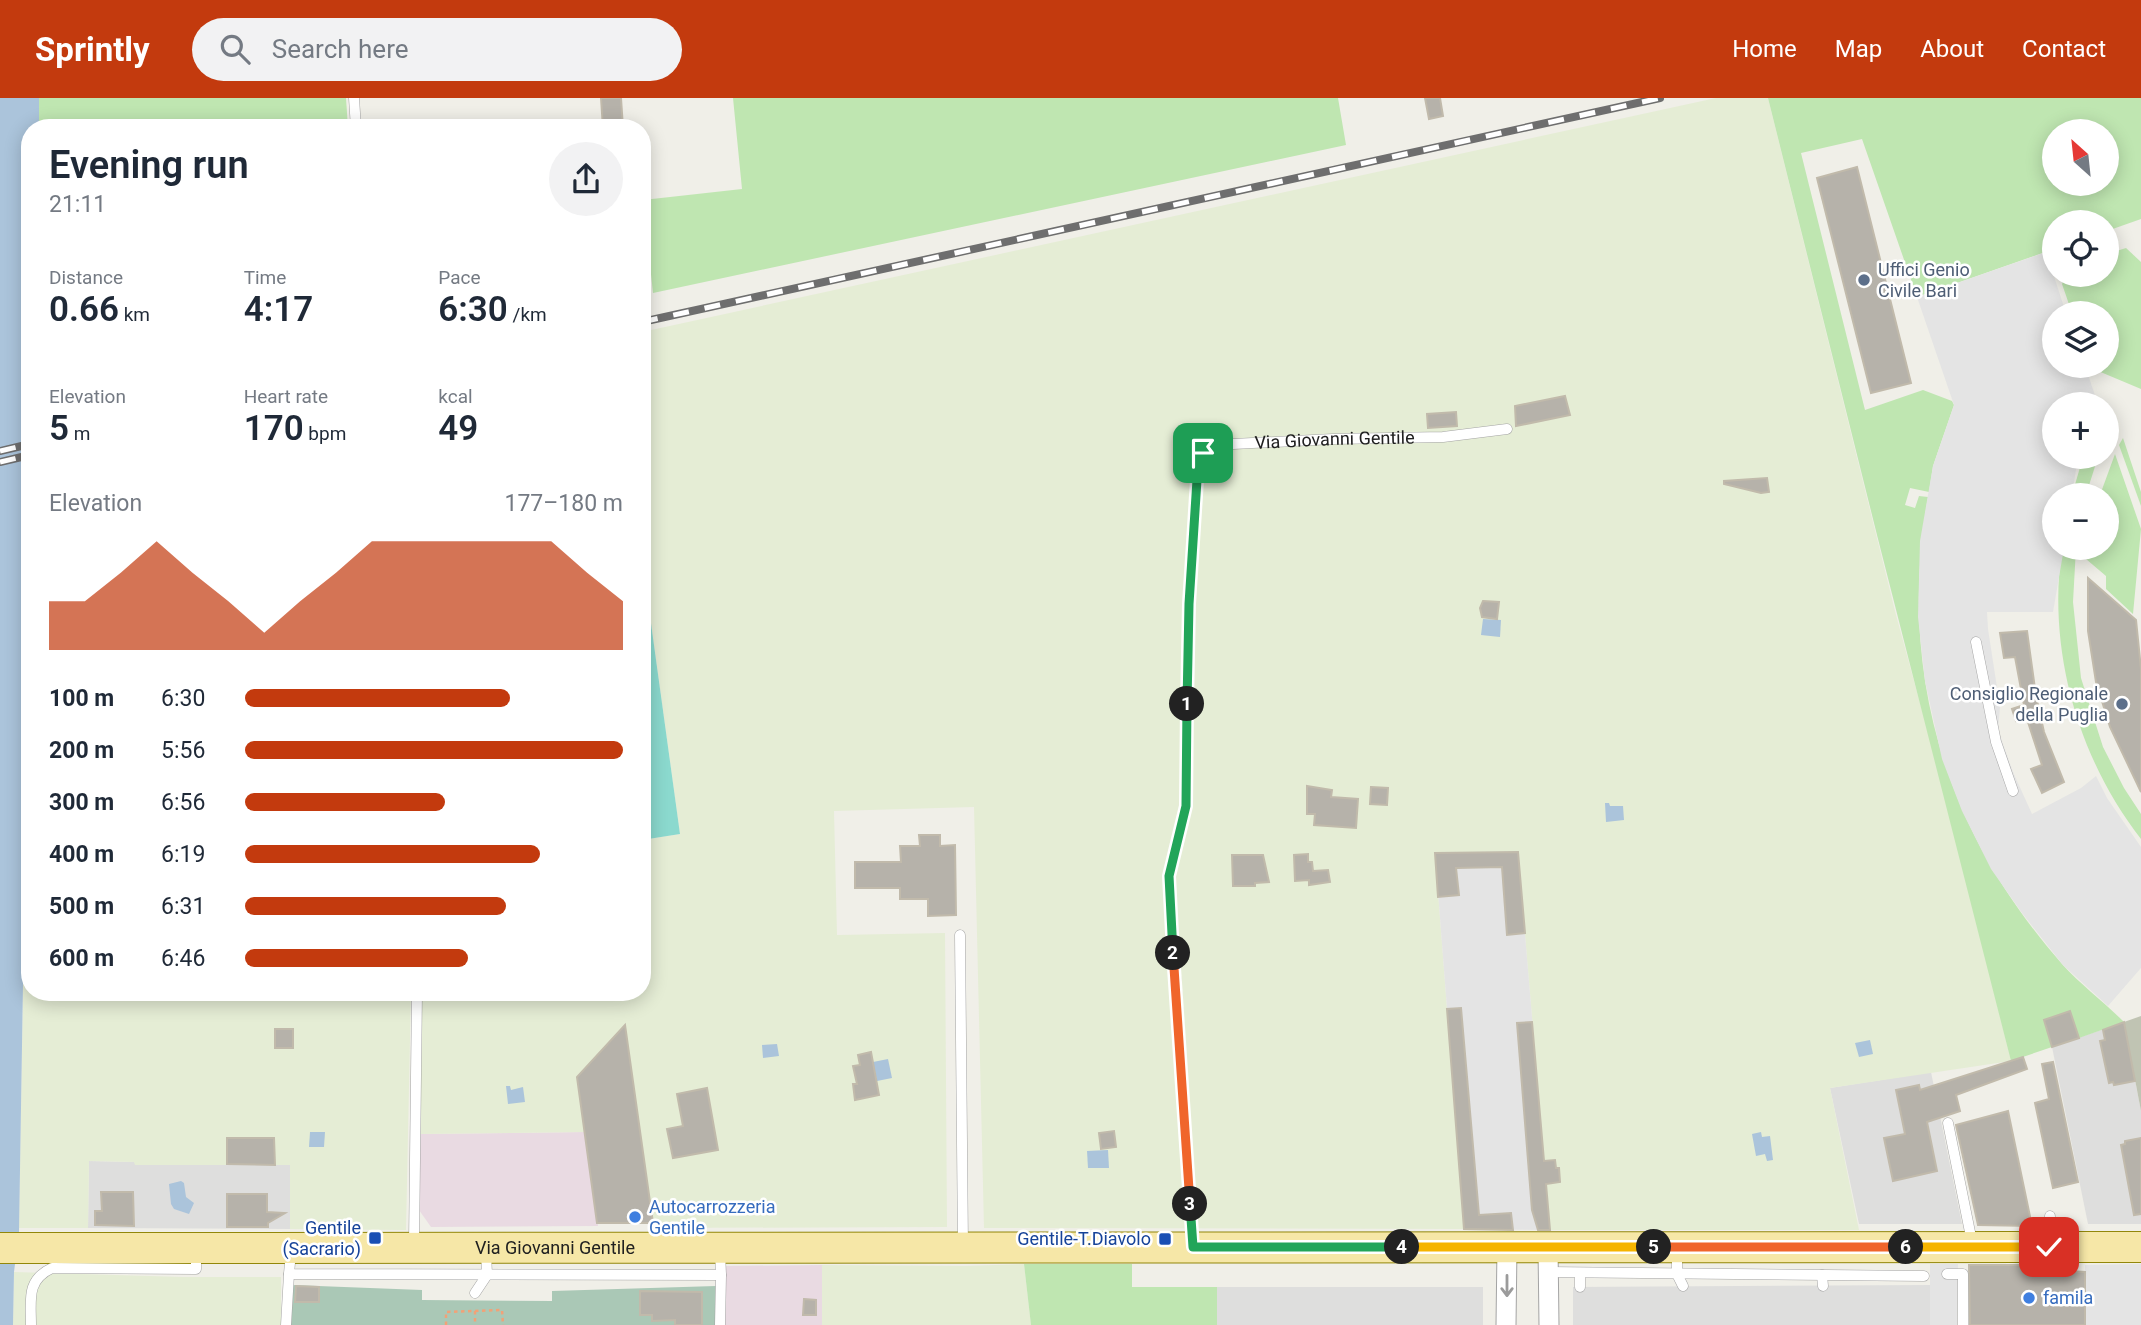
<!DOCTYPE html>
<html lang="en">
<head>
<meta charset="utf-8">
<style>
  :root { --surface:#fff; --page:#f2f2f3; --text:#1f2937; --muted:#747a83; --accent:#c33a0e }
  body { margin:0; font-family:Roboto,sans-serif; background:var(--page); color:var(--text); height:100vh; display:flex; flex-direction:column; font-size:26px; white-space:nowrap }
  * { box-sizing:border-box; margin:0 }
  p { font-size:23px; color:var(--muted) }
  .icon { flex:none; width:38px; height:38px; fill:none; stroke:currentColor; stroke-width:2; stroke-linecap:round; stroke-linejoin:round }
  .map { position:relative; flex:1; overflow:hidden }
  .drawer { position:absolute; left:21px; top:21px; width:630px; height:882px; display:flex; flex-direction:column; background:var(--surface); border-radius:28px; box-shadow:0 4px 18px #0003 }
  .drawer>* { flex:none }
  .needle { width:46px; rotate:333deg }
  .fabs { position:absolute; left:2042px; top:21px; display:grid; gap:14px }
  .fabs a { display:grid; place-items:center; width:77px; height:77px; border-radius:50%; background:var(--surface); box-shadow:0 4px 18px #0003; font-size:35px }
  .pin { position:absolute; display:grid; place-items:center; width:60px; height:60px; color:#fff; margin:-30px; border-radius:14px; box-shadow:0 4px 10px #0006 }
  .km { position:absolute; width:35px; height:35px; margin:-18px; border-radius:50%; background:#222; color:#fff; font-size:19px; line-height:35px; text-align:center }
  .round { display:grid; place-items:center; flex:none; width:74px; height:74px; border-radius:37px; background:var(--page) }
  .headline { display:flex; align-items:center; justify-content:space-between; height:119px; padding:0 28px }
  h1 { font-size:38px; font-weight:600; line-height:52px }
  .metrics { display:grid; grid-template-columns:repeat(3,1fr); gap:10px; height:119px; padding:7px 28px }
  .metrics div { display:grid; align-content:center }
  .metrics b { font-size:35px; font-weight:600 }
  .metrics small { font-size:19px; font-weight:400 }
  .metrics p { font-size:19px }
  .chart { height:196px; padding:14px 28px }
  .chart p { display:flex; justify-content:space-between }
  .chart svg { width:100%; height:126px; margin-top:7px; fill:var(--accent); opacity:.7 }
  ul { padding:0 28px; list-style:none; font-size:23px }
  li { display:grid; grid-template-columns:112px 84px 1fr; align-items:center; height:52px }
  li i { height:18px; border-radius:9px; background:var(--accent) }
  header { display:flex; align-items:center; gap:42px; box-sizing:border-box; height:98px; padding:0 35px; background:var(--accent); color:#fff }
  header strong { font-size:33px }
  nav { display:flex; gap:38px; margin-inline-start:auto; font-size:24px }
  .search { width:490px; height:63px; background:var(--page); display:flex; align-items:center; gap:18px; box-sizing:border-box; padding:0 24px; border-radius:38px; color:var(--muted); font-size:26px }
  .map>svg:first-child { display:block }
  .residential { fill:#dededd }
  .industrial { fill:#e9dae2 }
  .construction { fill:#c0c4b3 }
  .farmland { fill:#e5edd5 }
  .grass { fill:#bfe6b1; fill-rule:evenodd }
  .cemetery { fill:#aac8b6 }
  .pitch { fill:#8bd9ce }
  .parking { fill:#e4e4e4 }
  .water { fill:#abc4db }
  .building { fill:#b6b2aa; stroke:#c1baab; stroke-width:2 }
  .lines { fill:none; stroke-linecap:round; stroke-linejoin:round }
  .service-casing { stroke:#a4a4a4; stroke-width:11 }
  .minor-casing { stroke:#a4a4a4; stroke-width:21 }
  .primary-casing { stroke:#92870a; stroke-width:32 }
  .path { stroke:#f1a278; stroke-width:2.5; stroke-dasharray:3.5 3.5; stroke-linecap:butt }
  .service { stroke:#fff; stroke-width:10 }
  .minor { stroke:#fff; stroke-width:19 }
  .primary { stroke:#f6e7a7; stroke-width:30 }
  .rail-casing { stroke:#6e6e6e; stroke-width:8 }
  .rail { stroke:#fff; stroke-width:5; stroke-dasharray:16; stroke-linecap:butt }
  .oneway { stroke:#9b9b9b }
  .split-1-casing { stroke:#fff; stroke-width:14 }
  .split-2-casing { stroke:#fff; stroke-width:14 }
  .split-3-casing { stroke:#fff; stroke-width:14 }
  .split-4-casing { stroke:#fff; stroke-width:14 }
  .split-5-casing { stroke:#fff; stroke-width:14 }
  .split-6-casing { stroke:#fff; stroke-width:14 }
  .split-7-casing { stroke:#fff; stroke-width:14 }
  .split-1 { stroke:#22a559; stroke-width:9 }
  .split-2 { stroke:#22a559; stroke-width:9 }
  .split-3 { stroke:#f0652b; stroke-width:9 }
  .split-4 { stroke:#22a559; stroke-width:9 }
  .split-5 { stroke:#f5b400; stroke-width:9 }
  .split-6 { stroke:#f0652b; stroke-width:9 }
  .split-7 { stroke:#f5b400; stroke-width:9 }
  .service-dot { fill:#5c6f8a; stroke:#fff; stroke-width:2.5 }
  .shop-dot { fill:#3f7fe0; stroke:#fff; stroke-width:2.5 }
  .transit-dot { fill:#1a4fb4; stroke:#fff; stroke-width:2.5 }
  .labels { text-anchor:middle; stroke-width:5; stroke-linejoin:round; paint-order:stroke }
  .service-label { font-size:18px; fill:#4e5e75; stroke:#fff; text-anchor:start }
  .street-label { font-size:18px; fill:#202020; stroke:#fff }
  .shop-label { font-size:18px; fill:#366cbe; stroke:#fff; text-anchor:start }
  .transit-label { font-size:18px; fill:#164399; stroke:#fff; text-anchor:end }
</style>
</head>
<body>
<header>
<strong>Sprintly</strong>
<div class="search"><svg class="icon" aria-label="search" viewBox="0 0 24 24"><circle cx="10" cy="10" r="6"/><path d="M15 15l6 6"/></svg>Search here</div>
<nav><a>Home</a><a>Map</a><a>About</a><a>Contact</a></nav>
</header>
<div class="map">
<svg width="2141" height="1227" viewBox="0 0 2141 1227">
  <rect width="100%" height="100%" fill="#f0efe8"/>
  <g class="residential">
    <polygon points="2124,924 2141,1013 2141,1126 2088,1126 2052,949"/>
    <polygon points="1931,974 1962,1126 1859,1126 1830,990"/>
    <polygon points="89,1063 135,1064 135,1067 291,1067 290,1131 88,1130"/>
    <polygon points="1930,1187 1930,1227 1573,1227 1573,1189"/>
    <rect x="1217" y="1189" width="266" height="38"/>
  </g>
  <g class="industrial">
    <polygon points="585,1034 598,1128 431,1129 419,1112 420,1036"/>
    <polygon points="822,1167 822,1227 725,1227 726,1168"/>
  </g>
  <polygon class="construction" points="2141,918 2141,1013 2124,924"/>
  <g class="farmland">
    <polygon points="1716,0 1768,0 1896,517 1947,704 2011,963 1830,990 1859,1132 1550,1132 1518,754 1435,755 1464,1131 984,1130 974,709 834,713 837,837 945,835 947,1129 653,1130 625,927 577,979 585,1034 420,1036 422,894 642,894 642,742 680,736 642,460 642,234"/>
    <polygon points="28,597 30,597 30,894 411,894 406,1132 290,1131 290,1067 135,1067 134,1064 89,1063 88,1130 19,1130"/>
    <polygon points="1024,1166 1031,1227 822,1227 822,1167 965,1168"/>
    <polygon points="14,1174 183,1179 281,1179 281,1227 13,1227"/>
  </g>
  <g class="grass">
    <polygon points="39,0 346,0 348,30 39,30"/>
    <polygon points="733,0 1338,0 1346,47 653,195 643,102 742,91"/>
    <path d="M1768,0H2141V121L2107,133V124H2054V151L1917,199L1862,41L1801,55L1865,312L1923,292L1952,303L1954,307L1933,368L1929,394L1910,390L1905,407L1915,410L1919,398L1928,399C1897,574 1945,733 2062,866C2081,887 2104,904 2124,924L2079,940L2070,913L2044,923L2052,949L2011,963L1877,437ZM2054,33H2107V86H2054Z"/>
    <polygon points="2126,150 2141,164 2141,291 2091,270 2090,268 2107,268 2107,215 2072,215 2062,186 2066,177 2107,177 2107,156"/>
    <polygon points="2123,340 2141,394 2141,408 2119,347"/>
    <polygon points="2115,356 2141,431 2133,516 2106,491 2106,478 2086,461 2088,450 2107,450 2107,397 2100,397"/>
    <polygon points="2083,359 2097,362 2086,397 2072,397"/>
    <path d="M2062,450H2076L2073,504L2081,580L2103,649L2124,690L2141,716V741C2078,660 2047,552 2062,450Z"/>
    <polygon points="1024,1166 1132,1166 1132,1189 1217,1189 1217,1227 1031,1227"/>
  </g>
  <polygon class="cemetery" points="292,1187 422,1192 422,1202 552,1203 552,1193 716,1188 716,1227 291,1227"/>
  <polygon class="pitch" points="642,460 680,736 642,742"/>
  <g class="parking">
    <polygon points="2046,154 2066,215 2054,215 2054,268 2085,268 2098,306 2054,306 2054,359 2078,359 2072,397 2054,397 2054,450 2064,450 2053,514 1987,514 1988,531 2000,609 1998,632 2013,674 2032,716 2081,690 2096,678 2107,700 2141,749 2141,870 2108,908 2063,867 2022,815 1991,771 1962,713 1942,661 1925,583 1918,519 1920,443 1933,368 1954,307 1917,199"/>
    <polygon points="1518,754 1550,1132 1464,1131 1435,755"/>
    <polygon points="1930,1166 1958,1166 1957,1227 1930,1227"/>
    <polygon points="2141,1166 2141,1227 2085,1227 2085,1167"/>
  </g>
  <g class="water">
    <polygon points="0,0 39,0 39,30 30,30 30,452 19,1134 14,1174 13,1227 0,1227"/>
    <polygon points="1483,521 1501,522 1500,539 1481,537"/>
    <polygon points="1605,705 1609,705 1610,708 1623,708 1624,722 1606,724"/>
    <polygon points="1870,942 1873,956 1859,959 1855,945"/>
    <polygon points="777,946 779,958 763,960 762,947"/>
    <polygon points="888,961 892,980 877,983 873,964"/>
    <polygon points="506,988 510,988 511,992 523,989 525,1004 508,1006"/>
    <polygon points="310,1034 325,1034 324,1049 309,1049"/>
    <polygon points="1761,1034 1762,1039 1770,1038 1773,1062 1767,1063 1765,1056 1756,1058 1752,1036"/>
    <polygon points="1108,1052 1109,1070 1088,1070 1087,1053"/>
    <polygon points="181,1083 184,1085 186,1099 194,1105 189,1116 174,1111 171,1106 169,1086"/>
  </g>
  <g class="building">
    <polygon points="601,0 621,0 623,30 603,30"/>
    <polygon points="1425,0 1440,0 1443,18 1429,21"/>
    <polygon points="1857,69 1911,285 1871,295 1817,80"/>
    <polygon points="1565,298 1570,317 1516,328 1515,308"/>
    <polygon points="1456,314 1457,328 1428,330 1427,316"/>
    <polygon points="1767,380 1769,394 1761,395 1724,386 1724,383"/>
    <polygon points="2088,480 2136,522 2141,571 2141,694 2110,629 2096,584 2088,533"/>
    <polygon points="1483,503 1499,504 1497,521 1482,519 1480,510"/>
    <polygon points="2027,533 2036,598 2044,634 2064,684 2042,695 2031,671 2042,667 2027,621 2016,623 2012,611 2024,607 2015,559 2004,560 2000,535"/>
    <polygon points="1307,688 1332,692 1331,699 1358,701 1356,730 1314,727 1315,716 1307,716"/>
    <polygon points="1371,689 1388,690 1387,707 1370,706"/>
    <polygon points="919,737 940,737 940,748 955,747 956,817 928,818 928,801 900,801 900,790 855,790 855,764 901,764 900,748 920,748"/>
    <polygon points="1518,754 1525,835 1507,837 1502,769 1456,770 1459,797 1438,799 1435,755"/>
    <polygon points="1308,756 1308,764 1312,764 1313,773 1328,772 1330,784 1309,787 1309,782 1295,783 1294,757"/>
    <polygon points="1232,757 1263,757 1269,784 1255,785 1255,788 1233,788"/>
    <polygon points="1461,910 1479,1117 1511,1115 1513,1132 1464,1131 1447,911"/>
    <polygon points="2070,913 2079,940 2052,949 2044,922"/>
    <polygon points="1532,924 1544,1063 1555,1062 1556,1070 1559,1070 1560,1084 1546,1086 1550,1132 1538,1132 1532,1112 1517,925"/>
    <polygon points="2124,924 2135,983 2114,987 2113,984 2109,985 2100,943 2105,942 2103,932"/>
    <polygon points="625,927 653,1125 597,1125 577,979"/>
    <rect x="275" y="931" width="18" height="19"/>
    <polygon points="871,954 879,997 855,1002 853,986 857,986 853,968 860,967 858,957"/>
    <polygon points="2023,959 2027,971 1956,997 1960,1013 1927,1024 1937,1073 1893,1083 1884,1040 1905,1036 1896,992 1919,987 1920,992"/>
    <polygon points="2053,964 2078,1084 2053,1090 2035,1005 2049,1001 2042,966"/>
    <polygon points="707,990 718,1052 673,1060 667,1031 683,1028 677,996"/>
    <polygon points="2008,1013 2032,1128 1978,1127 1956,1027"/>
    <polygon points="1114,1033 1116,1049 1101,1051 1099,1035"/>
    <polygon points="227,1040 274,1040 275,1067 227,1066"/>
    <polygon points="2141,1040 2141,1116 2134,1117 2121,1047 2125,1046 2125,1043"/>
    <polygon points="101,1094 133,1094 134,1128 95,1127 95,1113 102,1113"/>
    <polygon points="227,1096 267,1096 267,1114 285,1115 268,1125 268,1129 227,1129"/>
    <polygon points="1969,1167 2050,1167 2068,1173 2085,1174 2085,1227 1970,1227"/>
    <polygon points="296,1188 319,1189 319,1204 295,1204"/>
    <polygon points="640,1193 702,1194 702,1227 675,1227 675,1222 652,1223 652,1217 640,1217"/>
    <polygon points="804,1201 816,1202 816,1217 803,1217"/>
  </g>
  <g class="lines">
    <g class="service-casing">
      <g id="service">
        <polyline points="354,0 356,30"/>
        <polyline points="642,194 643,194"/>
        <polyline points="1976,544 1996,644 2013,693"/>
        <polyline points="960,837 963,1148"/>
        <polyline points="1948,1025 1972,1144"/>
        <path id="s1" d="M1193,1145L1169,778L1186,708L1189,506L1199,364L1204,355L1214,347L1333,341L1443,339L1507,331"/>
        <polyline points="2049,1145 2050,1118"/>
        <polyline points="414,1146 417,894"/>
        <polyline points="291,1153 289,1176 721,1177 720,1153"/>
        <polyline points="1677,1153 1677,1176 1683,1188"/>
        <polyline points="1548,1174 1924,1178"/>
        <polyline points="1580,1175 1580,1189"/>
        <polyline points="1947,1176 1963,1176 1963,1227"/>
        <polyline points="1822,1177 1823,1188"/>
        <polyline points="475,1195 487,1177 486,1153"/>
        <path d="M31,1227C31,1202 26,1182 52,1170L196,1171V1152"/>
        <polyline points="286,1227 289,1176"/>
        <polyline points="720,1227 721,1177"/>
      </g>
    </g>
    <g class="minor-casing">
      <g id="minor">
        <polyline points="1548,1149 1549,1227"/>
        <polyline points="1506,1227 1507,1149"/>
      </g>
    </g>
    <g class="primary-casing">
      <g id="primary">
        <path id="s2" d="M0,1150L2141,1149"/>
      </g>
    </g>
    <g class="path">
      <polyline points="475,1213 475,1227"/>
      <polyline points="446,1227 446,1214 502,1212 503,1227"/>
    </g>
    <use href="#service" class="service"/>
    <use href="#minor" class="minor"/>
    <use href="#primary" class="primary"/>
    <g class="rail-casing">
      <g id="rail">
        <polyline points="642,224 1660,0"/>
        <polyline points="0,353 30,346"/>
        <polyline points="0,364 30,357"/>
      </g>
    </g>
    <use href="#rail" class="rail"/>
  </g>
  <defs><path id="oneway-shaft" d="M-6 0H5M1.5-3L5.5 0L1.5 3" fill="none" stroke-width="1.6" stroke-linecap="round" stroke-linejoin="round" transform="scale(1.75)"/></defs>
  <use class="oneway" href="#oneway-shaft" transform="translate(1507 1188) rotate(90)"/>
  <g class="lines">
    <g class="split-1-casing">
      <polyline id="split-1" points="1187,606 1189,506 1197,382 1199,364 1203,355"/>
    </g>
    <g class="split-2-casing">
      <polyline id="split-2" points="1173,855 1169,778 1186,708 1187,606"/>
    </g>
    <g class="split-3-casing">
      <polyline id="split-3" points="1173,855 1190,1106"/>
    </g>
    <g class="split-4-casing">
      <polyline id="split-4" points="1190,1106 1193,1149 1402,1149"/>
    </g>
    <g class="split-5-casing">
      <polyline id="split-5" points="1402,1149 1654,1149"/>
    </g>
    <g class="split-6-casing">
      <polyline id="split-6" points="1654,1149 1906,1149"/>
    </g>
    <g class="split-7-casing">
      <polyline id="split-7" points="1906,1149 2049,1149"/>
    </g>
    <use href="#split-1" class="split-1"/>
    <use href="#split-2" class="split-2"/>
    <use href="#split-3" class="split-3"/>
    <use href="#split-4" class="split-4"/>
    <use href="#split-5" class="split-5"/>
    <use href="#split-6" class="split-6"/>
    <use href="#split-7" class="split-7"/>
  </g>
  <g class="service-dot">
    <circle cx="1864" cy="182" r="7"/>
    <circle cx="2122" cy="606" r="7"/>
  </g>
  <g class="shop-dot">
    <circle cx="635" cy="1119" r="7"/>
    <circle cx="2029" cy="1200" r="7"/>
  </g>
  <g class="transit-dot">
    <rect x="368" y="1133" width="14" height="14" rx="3.5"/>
    <rect x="1158" y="1134" width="14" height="14" rx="3.5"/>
  </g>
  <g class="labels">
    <g class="service-label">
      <text x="1878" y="178">Uffici Genio<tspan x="1878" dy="21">Civile Bari</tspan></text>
      <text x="2108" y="602" text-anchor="end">Consiglio Regionale<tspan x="2108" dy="21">della Puglia</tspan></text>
    </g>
    <g class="street-label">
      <text dy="6" stroke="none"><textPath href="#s1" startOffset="928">Via Giovanni Gentile</textPath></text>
      <text dy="6" stroke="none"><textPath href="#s2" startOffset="555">Via Giovanni Gentile</textPath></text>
    </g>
    <g class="shop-label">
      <text x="649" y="1115">Autocarrozzeria<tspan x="649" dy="21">Gentile</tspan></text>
      <text x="2043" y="1206">famila</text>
    </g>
    <g class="transit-label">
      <text x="361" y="1136">Gentile<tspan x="361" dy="21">(Sacrario)</tspan></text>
      <text x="1151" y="1147">Gentile-T.Diavolo</text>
    </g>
  </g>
</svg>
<div class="fabs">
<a><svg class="needle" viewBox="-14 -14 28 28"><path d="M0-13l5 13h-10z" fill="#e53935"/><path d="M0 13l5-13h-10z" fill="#747a83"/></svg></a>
<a><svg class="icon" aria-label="locate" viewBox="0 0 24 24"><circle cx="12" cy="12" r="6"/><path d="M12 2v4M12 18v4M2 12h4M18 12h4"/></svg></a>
<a><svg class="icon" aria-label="layers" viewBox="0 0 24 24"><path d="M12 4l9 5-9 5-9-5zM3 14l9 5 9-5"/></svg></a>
<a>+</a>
<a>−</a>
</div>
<div class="pin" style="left:1203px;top:355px;background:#1e9e55"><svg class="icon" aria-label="arrive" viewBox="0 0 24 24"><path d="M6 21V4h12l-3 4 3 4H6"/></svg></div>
<div class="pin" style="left:2049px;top:1149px;background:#d93025"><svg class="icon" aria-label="check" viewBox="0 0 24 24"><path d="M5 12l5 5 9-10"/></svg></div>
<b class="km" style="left:1187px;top:606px">1</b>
<b class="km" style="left:1173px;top:855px">2</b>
<b class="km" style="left:1190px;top:1106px">3</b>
<b class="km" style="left:1402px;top:1149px">4</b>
<b class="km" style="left:1654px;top:1149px">5</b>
<b class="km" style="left:1906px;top:1149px">6</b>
<section class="drawer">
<div class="headline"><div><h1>Evening run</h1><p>21:11</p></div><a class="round"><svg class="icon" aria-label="share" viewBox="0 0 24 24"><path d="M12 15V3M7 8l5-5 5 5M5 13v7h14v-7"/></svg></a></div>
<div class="metrics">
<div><p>Distance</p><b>0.66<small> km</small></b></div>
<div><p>Time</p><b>4:17</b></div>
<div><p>Pace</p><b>6:30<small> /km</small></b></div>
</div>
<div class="metrics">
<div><p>Elevation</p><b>5<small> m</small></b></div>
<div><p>Heart rate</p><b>170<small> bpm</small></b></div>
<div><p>kcal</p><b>49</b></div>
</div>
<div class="chart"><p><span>Elevation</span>177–180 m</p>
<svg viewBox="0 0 160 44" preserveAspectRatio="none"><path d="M0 44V27L10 27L20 17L30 6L40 17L50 27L60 38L70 27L80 17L90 6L100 6L110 6L120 6L130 6L140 6L150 17L160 27V44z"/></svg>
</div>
<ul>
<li><b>100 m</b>6:30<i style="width:70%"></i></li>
<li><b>200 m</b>5:56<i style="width:100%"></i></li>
<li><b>300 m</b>6:56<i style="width:53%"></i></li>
<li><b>400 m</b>6:19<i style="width:78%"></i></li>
<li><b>500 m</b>6:31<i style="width:69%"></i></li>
<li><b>600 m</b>6:46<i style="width:59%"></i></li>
</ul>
</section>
</div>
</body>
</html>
